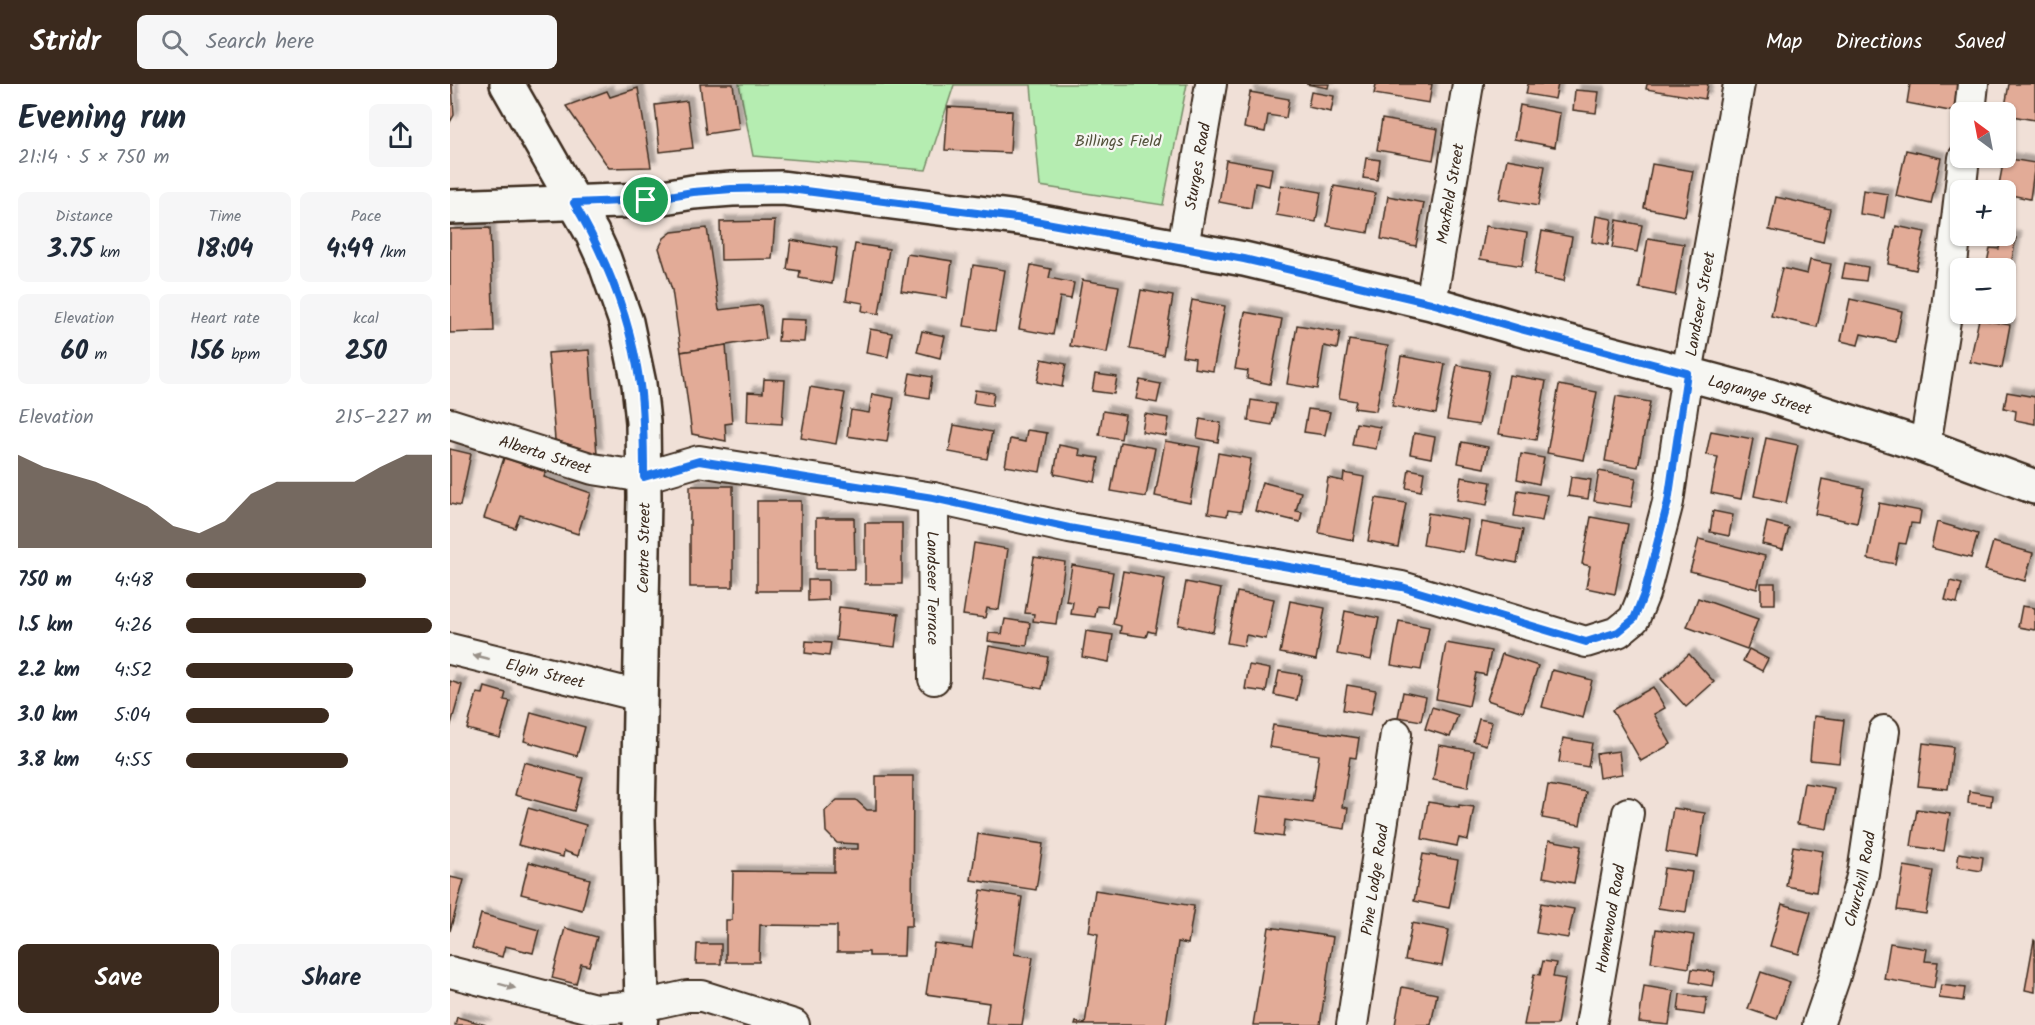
<!DOCTYPE html>
<html lang="en">
<head>
<meta charset="utf-8">
<style>
  :root { --surface:#fff; --page:#f6f6f7; --text:#1f2937; --muted:#747a83; --accent:#3b2a1e }
  body { margin:0; font-family:Kalam,sans-serif; background:var(--page); color:var(--text); height:100vh; display:flex; flex-direction:column; font-size:22px; white-space:nowrap }
  * { box-sizing:border-box; margin:0 }
  p { font-size:20px; color:var(--muted) }
  .icon { flex:none; width:33px; height:33px; fill:none; stroke:currentColor; stroke-width:2; stroke-linecap:round; stroke-linejoin:round }
  .map { position:relative; flex:1; overflow:hidden }
  .sheet { display:flex; flex-direction:column; background:var(--surface); width:450px }
  .sheet>* { flex:none }
  .needle { width:39px; rotate:328deg }
  .tools { position:absolute; left:1500px; top:18px; display:grid; gap:12px }
  .tools a { display:grid; place-items:center; width:66px; height:66px; border-radius:9px; background:var(--surface); box-shadow:0 2px 4px #0004; font-size:30px }
  .pin { position:absolute; display:grid; place-items:center; width:51px; height:51px; color:#fff; margin:-26px; border:3px solid #fff; border-radius:50%; box-shadow:0 2px 6px #0007 }
  .round { display:grid; place-items:center; flex:none; width:63px; height:63px; border-radius:9px; background:var(--page) }
  .summary { display:flex; align-items:center; justify-content:space-between; height:102px; padding:0 18px }
  h1 { font-size:33px; font-weight:600; line-height:45px }
  .figures { display:grid; grid-template-columns:repeat(3,1fr); gap:9px; height:102px; padding:6px 18px }
  .figures div { display:grid; align-content:center; border-radius:9px; background:var(--page); text-align:center }
  .figures b { font-size:26px; font-weight:600 }
  .figures small { font-size:16px; font-weight:400 }
  .figures p { font-size:16px }
  .chart { height:168px; padding:12px 18px }
  .chart p { display:flex; justify-content:space-between }
  .chart svg { width:100%; height:108px; margin-top:6px; fill:var(--accent); opacity:.7 }
  .cta { display:flex; gap:12px; margin-top:auto; padding:12px 18px }
  .cta a { flex:1; height:69px; border-radius:9px; background:var(--accent); color:#fff; font-size:24px; font-weight:600; line-height:69px; text-align:center }
  .cta a+a { background:var(--page); color:var(--text) }
  ul { padding:0 18px; list-style:none; font-size:20px }
  li { display:grid; grid-template-columns:96px 72px 1fr; align-items:center; height:45px }
  li i { height:15px; border-radius:8px; background:var(--accent) }
  header { display:flex; align-items:center; gap:36px; box-sizing:border-box; height:84px; padding:0 30px; background:var(--accent); color:#fff }
  header strong { font-size:28px }
  nav { display:flex; gap:33px; margin-inline-start:auto; font-size:21px }
  .search { width:420px; height:54px; background:var(--page); display:flex; align-items:center; gap:15px; box-sizing:border-box; padding:0 21px; border-radius:9px; color:var(--muted); font-size:22px }
  main { display:flex; flex:1; min-height:0 }
  .map>svg:first-child { display:block }
  .green { fill:#b5edb1; stroke:#788c68; stroke-width:1.5 }
  .building { fill:#e2ab97; stroke:#3b2a1e; stroke-width:1.5; filter:url(#shadow) }
  .lines { fill:none; stroke-linecap:round; stroke-linejoin:round }
  .minor-casing { stroke:#3b2a1e; stroke-width:34 }
  .major-casing { stroke:#3b2a1e; stroke-width:38 }
  .minor { stroke:#f6f6f2; stroke-width:30 }
  .major { stroke:#f6f6f2; stroke-width:33 }
  .oneway { fill:#989088 }
  .route-casing { stroke:#fff; stroke-width:12 }
  .route { stroke:#1a73e8; stroke-width:8 }
  .labels { text-anchor:middle; stroke-width:4.5; stroke-linejoin:round; paint-order:stroke }
  .park-label { font-size:16px; fill:#53513b; stroke:#f6f6f2 }
  .street-label { font-size:16px; fill:#3b2a1e; stroke:#f6f6f2 }
</style>
</head>
<body>
<header>
<strong>Stridr</strong>
<div class="search"><svg class="icon" aria-label="search" viewBox="0 0 24 24"><circle cx="10" cy="10" r="6"/><path d="M15 15l6 6"/></svg>Search here</div>
<nav><a>Map</a><a>Directions</a><a>Saved</a></nav>
</header>
<main>
<section class="sheet">
<div class="summary"><div><h1>Evening run</h1><p>21:14 · 5 × 750 m</p></div><a class="round"><svg class="icon" aria-label="share" viewBox="0 0 24 24"><path d="M12 15V3M7 8l5-5 5 5M5 13v7h14v-7"/></svg></a></div>
<div class="figures">
<div><p>Distance</p><b>3.75<small> km</small></b></div>
<div><p>Time</p><b>18:04</b></div>
<div><p>Pace</p><b>4:49<small> /km</small></b></div>
</div>
<div class="figures">
<div><p>Elevation</p><b>60<small> m</small></b></div>
<div><p>Heart rate</p><b>156<small> bpm</small></b></div>
<div><p>kcal</p><b>250</b></div>
</div>
<div class="chart"><p><span>Elevation</span>215–227 m</p>
<svg viewBox="0 0 160 44" preserveAspectRatio="none"><path d="M0 44V6L10 11L20 14L30 17L40 22L50 27L60 35L70 38L80 33L90 22L100 17L110 17L120 17L130 17L140 11L150 6L160 6V44z"/></svg>
</div>
<ul>
<li><b>750 m</b>4:48<i style="width:73%"></i></li>
<li><b>1.5 km</b>4:26<i style="width:100%"></i></li>
<li><b>2.2 km</b>4:52<i style="width:68%"></i></li>
<li><b>3.0 km</b>5:04<i style="width:58%"></i></li>
<li><b>3.8 km</b>4:55<i style="width:66%"></i></li>
</ul>
<div class="cta"><a>Save</a><a>Share</a></div>
</section>
<div class="map">
<svg width="1585" height="941" viewBox="0 0 1585 941">
  <defs>
    <filter id="shadow"><feDropShadow dx="5.5" dy="-5.5" stdDeviation="1.5" flood-color="#0004"/></filter>
  </defs>
  <rect width="100%" height="100%" fill="#f0e0d7"/>
  <filter id="ink" filterUnits="userSpaceOnUse"><feTurbulence type="fractalNoise" baseFrequency=".0167" numOctaves="2"/><feDisplacementMap in="SourceGraphic" scale="12" xChannelSelector="R" yChannelSelector="G"/><feConvolveMatrix kernelMatrix="1 2 1 2 8 2 1 2 1" color-interpolation-filters="sRGB"/></filter>
  <g filter="url(#ink)">
    <polygon class="green" points="289,0 737,0 713,121 590,102 581,1 504,1 476,86 303,72"/>
    <g class="building">
      <polygon points="0,0 2,0 4,31 0,38"/>
      <polygon points="250,0 283,0 289,45 256,50"/>
      <polygon points="856,0 879,0 878,4"/>
      <polygon points="926,0 982,0 979,19 924,10"/>
      <polygon points="1078,0 1108,0 1105,15 1076,10"/>
      <polygon points="1197,0 1258,0 1255,15 1196,5"/>
      <polygon points="1460,0 1510,0 1505,28 1457,19"/>
      <polygon points="1559,0 1585,0 1585,36 1556,31 1554,28"/>
      <polygon points="188,4 201,83 159,84 116,22 157,7 160,13"/>
      <polygon points="1125,6 1149,8 1146,29 1123,26"/>
      <polygon points="800,8 839,15 836,34 818,31 815,48 794,44"/>
      <polygon points="861,8 884,12 881,28 858,23"/>
      <polygon points="237,17 243,64 210,68 205,21"/>
      <polygon points="1070,21 1110,29 1105,63 1064,55"/>
      <polygon points="498,23 562,27 560,69 495,66"/>
      <polygon points="932,35 988,45 983,76 927,66"/>
      <polygon points="1456,66 1491,74 1481,120 1446,112"/>
      <polygon points="916,74 930,76 927,96 913,94"/>
      <polygon points="1554,74 1585,79 1580,115 1556,110 1556,106 1548,106"/>
      <polygon points="1057,75 1095,82 1088,122 1049,115"/>
      <polygon points="776,76 822,84 819,102 805,99 801,124 769,118"/>
      <polygon points="1202,80 1243,87 1235,132 1194,124"/>
      <polygon points="831,101 871,108 866,138 826,131"/>
      <polygon points="884,102 925,109 918,149 877,142"/>
      <polygon points="1413,106 1438,110 1434,134 1410,130"/>
      <polygon points="938,112 974,119 966,162 931,155"/>
      <polygon points="1326,113 1380,125 1373,158 1319,146"/>
      <polygon points="1146,132 1162,135 1158,161 1142,158"/>
      <polygon points="1167,136 1192,141 1187,168 1162,164"/>
      <polygon points="325,137 322,175 271,176 270,138"/>
      <polygon points="1036,142 1077,149 1072,182 1030,175"/>
      <polygon points="1446,142 1475,148 1466,186 1438,180"/>
      <polygon points="40,144 44,247 0,249 0,145"/>
      <polygon points="257,144 269,226 311,221 316,255 231,268 222,206 209,164 214,154 222,148"/>
      <polygon points="1092,147 1122,153 1114,197 1084,191"/>
      <polygon points="1551,152 1566,154 1557,202 1556,202 1556,184 1536,184 1540,164 1549,165"/>
      <polygon points="1198,154 1234,160 1225,211 1189,204"/>
      <polygon points="341,156 387,164 382,200 349,194 350,187 337,185"/>
      <polygon points="405,160 439,165 429,230 412,227 413,219 396,216"/>
      <polygon points="457,170 502,177 497,214 451,207"/>
      <polygon points="1360,176 1381,180 1367,243 1321,232 1332,184 1357,190"/>
      <polygon points="1395,179 1418,183 1416,197 1392,194"/>
      <polygon points="523,181 555,186 545,247 514,242"/>
      <polygon points="581,181 601,185 599,194 624,199 621,215 610,213 603,251 569,245"/>
      <polygon points="632,196 669,202 657,269 620,262"/>
      <polygon points="691,206 723,212 713,271 680,265"/>
      <polygon points="1400,215 1452,227 1446,258 1411,250 1408,261 1391,257"/>
      <polygon points="742,216 775,222 763,287 744,284 745,274 732,272"/>
      <polygon points="795,228 832,235 820,300 797,295 798,287 785,285"/>
      <polygon points="330,235 356,236 354,258 328,257"/>
      <polygon points="1529,235 1560,241 1552,284 1520,278"/>
      <polygon points="847,241 890,248 887,265 874,262 867,305 837,300"/>
      <polygon points="420,245 442,249 438,273 416,269"/>
      <polygon points="472,247 495,252 490,274 467,268"/>
      <polygon points="899,256 938,262 926,327 904,324 906,317 889,314"/>
      <polygon points="276,261 282,339 275,340 276,357 242,350 231,268"/>
      <polygon points="139,266 147,370 105,356 98,269"/>
      <polygon points="951,272 995,280 986,330 942,322"/>
      <polygon points="592,275 616,280 612,303 587,298"/>
      <polygon points="1007,281 1039,287 1029,341 997,336"/>
      <polygon points="460,289 482,293 479,314 456,310"/>
      <polygon points="645,290 667,293 664,310 642,307"/>
      <polygon points="1059,291 1096,297 1086,356 1049,350"/>
      <polygon points="314,295 335,296 332,340 297,338 298,308 313,309"/>
      <polygon points="690,296 711,300 707,319 686,315"/>
      <polygon points="1109,301 1147,308 1134,376 1097,369"/>
      <polygon points="360,303 395,309 386,360 351,354"/>
      <polygon points="525,306 544,309 542,322 523,319"/>
      <polygon points="1557,308 1585,313 1585,340 1565,336 1566,327 1554,324"/>
      <polygon points="422,310 444,314 437,358 397,352 401,326 419,329"/>
      <polygon points="1166,312 1200,318 1188,383 1155,377"/>
      <polygon points="801,316 826,320 822,341 798,337"/>
      <polygon points="858,325 880,328 875,351 854,348"/>
      <polygon points="653,327 675,331 671,355 649,351"/>
      <polygon points="695,330 719,334 716,352 692,348"/>
      <polygon points="750,335 771,339 768,358 747,354"/>
      <polygon points="906,339 930,343 926,365 902,361"/>
      <polygon points="504,341 542,348 537,375 499,368"/>
      <polygon points="577,346 597,349 590,388 555,382 560,355 575,358"/>
      <polygon points="1261,347 1303,355 1291,415 1261,409 1268,373 1256,371"/>
      <polygon points="964,349 985,353 981,374 960,370"/>
      <polygon points="1316,354 1348,361 1336,419 1304,412"/>
      <polygon points="715,357 750,363 740,419 705,412"/>
      <polygon points="670,358 705,364 696,413 661,407"/>
      <polygon points="1012,358 1038,363 1034,384 1008,379"/>
      <polygon points="609,361 630,365 629,371 649,374 645,398 604,390"/>
      <polygon points="0,365 21,370 10,422 0,420"/>
      <polygon points="768,369 801,375 791,428 778,426 777,432 758,429"/>
      <polygon points="1071,370 1094,374 1089,400 1067,395"/>
      <polygon points="54,374 96,388 94,393 141,409 128,450 70,431 65,444 34,434"/>
      <polygon points="959,385 974,388 971,407 956,404"/>
      <polygon points="1149,387 1186,394 1181,423 1144,417"/>
      <polygon points="894,389 914,393 903,456 869,449 878,394 893,397"/>
      <polygon points="1011,393 1041,398 1037,421 1007,416"/>
      <polygon points="1121,393 1141,396 1138,415 1118,412"/>
      <polygon points="1372,395 1414,404 1407,439 1365,430"/>
      <polygon points="812,398 851,408 846,427 852,428 850,438 805,427"/>
      <rect x="240" y="402" width="43" height="101"/>
      <polygon points="1068,406 1097,411 1092,437 1064,432"/>
      <polygon points="926,414 956,419 948,463 918,457"/>
      <rect x="307" y="417" width="44" height="90"/>
      <polygon points="1429,419 1471,427 1469,440 1461,439 1456,460 1449,459 1445,480 1418,475"/>
      <polygon points="1263,427 1283,431 1279,452 1260,448"/>
      <polygon points="978,429 1018,436 1013,468 973,461"/>
      <polygon points="1141,433 1178,440 1165,510 1136,504 1140,482 1132,480"/>
      <polygon points="366,434 404,434 405,485 366,485"/>
      <polygon points="1032,438 1073,446 1067,479 1026,471"/>
      <polygon points="1317,438 1339,444 1333,465 1312,460"/>
      <polygon points="1487,438 1528,450 1521,474 1481,464"/>
      <rect x="415" y="439" width="37" height="61"/>
      <polygon points="1249,455 1315,472 1307,505 1240,487"/>
      <polygon points="1543,458 1583,469 1575,497 1535,486"/>
      <polygon points="524,459 558,465 549,526 537,524 535,534 513,531"/>
      <polygon points="584,473 615,478 606,540 583,537 584,530 575,529"/>
      <polygon points="622,481 663,488 657,523 647,522 645,533 621,530 623,518 616,517"/>
      <polygon points="673,487 715,495 705,549 698,547 696,553 670,549 671,542 663,540"/>
      <polygon points="358,496 378,496 378,516 358,517"/>
      <polygon points="1500,497 1512,500 1507,519 1495,516"/>
      <polygon points="736,498 771,505 763,548 728,541"/>
      <rect x="1311" y="499" width="14" height="21"/>
      <polygon points="787,508 824,515 816,555 796,551 794,562 777,559"/>
      <polygon points="1248,514 1308,535 1297,565 1237,543"/>
      <polygon points="840,517 875,524 866,576 830,569"/>
      <polygon points="1572,522 1585,524 1585,546 1568,543"/>
      <polygon points="389,523 449,530 445,563 386,556"/>
      <polygon points="895,527 929,534 921,576 887,570"/>
      <polygon points="555,535 580,539 577,562 538,557 539,549 552,550"/>
      <polygon points="949,537 979,543 971,586 941,581"/>
      <polygon points="636,547 663,551 659,578 632,573"/>
      <polygon points="356,557 381,559 379,572 355,569"/>
      <polygon points="996,559 1041,567 1036,591 1026,589 1019,622 986,615"/>
      <polygon points="539,562 598,573 592,605 533,594"/>
      <polygon points="1299,565 1318,575 1312,587 1293,577"/>
      <polygon points="1052,570 1088,582 1073,628 1037,616"/>
      <polygon points="1239,570 1264,598 1236,623 1211,595"/>
      <polygon points="799,581 820,585 816,608 795,605"/>
      <polygon points="1102,586 1142,596 1133,634 1092,623"/>
      <polygon points="829,587 852,591 847,616 824,611"/>
      <polygon points="0,597 12,601 0,644"/>
      <polygon points="897,601 926,606 921,631 893,626"/>
      <polygon points="35,603 56,609 54,616 60,617 50,654 17,645 27,609 33,610"/>
      <polygon points="1203,603 1215,624 1204,630 1221,660 1191,677 1162,626"/>
      <polygon points="953,608 976,613 971,637 948,633"/>
      <polygon points="982,623 1008,631 1000,653 975,645"/>
      <polygon points="81,628 135,643 127,672 74,657"/>
      <polygon points="1364,632 1394,636 1389,679 1360,676"/>
      <polygon points="1029,635 1042,638 1036,661 1023,657"/>
      <polygon points="823,641 909,654 906,674 900,673 892,723 898,724 895,745 835,736 833,753 806,749 812,711 862,718 869,671 819,663"/>
      <polygon points="1113,654 1142,659 1138,683 1109,678"/>
      <polygon points="1473,659 1503,663 1498,705 1468,702"/>
      <polygon points="989,661 1024,667 1018,703 983,696"/>
      <polygon points="1169,667 1172,690 1149,694 1146,670"/>
      <polygon points="74,678 133,694 124,727 65,711"/>
      <polygon points="426,692 463,692 462,842 455,842 454,872 419,872 419,868 387,868 387,842 310,841 309,878 276,878 276,836 282,836 283,787 384,788 384,765 408,765 408,760 387,759 376,748 375,727 387,716 406,716 417,726 426,726"/>
      <polygon points="1354,699 1384,704 1377,745 1347,740"/>
      <polygon points="1098,701 1136,708 1130,741 1092,734"/>
      <polygon points="1519,707 1542,711 1541,722 1518,719"/>
      <polygon points="978,718 1009,723 1009,721 1024,723 1018,756 1009,754 1007,762 972,755"/>
      <polygon points="78,724 136,741 128,772 114,767 113,773 68,761"/>
      <polygon points="1223,724 1255,729 1248,773 1216,768"/>
      <polygon points="1467,725 1500,730 1494,767 1461,762"/>
      <polygon points="528,750 593,760 586,806 521,796"/>
      <polygon points="1099,756 1131,762 1124,799 1093,793"/>
      <polygon points="1343,762 1373,767 1366,808 1336,802"/>
      <polygon points="1509,769 1533,773 1531,787 1507,783"/>
      <polygon points="973,770 1008,776 999,824 964,817"/>
      <polygon points="79,778 140,795 132,826 71,810"/>
      <polygon points="1454,782 1483,787 1476,830 1447,826"/>
      <polygon points="1214,784 1242,788 1236,828 1208,824"/>
      <polygon points="0,793 14,796 0,847"/>
      <polygon points="531,806 572,813 564,870 583,873 572,941 536,940 539,919 476,910 484,859 522,864"/>
      <polygon points="645,806 744,822 738,860 728,858 716,941 625,941 626,938 635,940 648,850 639,848"/>
      <polygon points="1091,819 1124,825 1118,854 1086,849"/>
      <polygon points="1332,820 1361,828 1349,870 1320,862"/>
      <polygon points="31,830 89,846 83,869 55,862 52,873 22,864"/>
      <polygon points="962,839 999,846 992,882 955,876"/>
      <polygon points="819,843 883,853 870,941 803,941"/>
      <polygon points="115,844 147,853 139,882 131,880 126,900 102,894"/>
      <polygon points="1206,845 1244,851 1239,884 1201,878"/>
      <polygon points="1584,856 1585,857 1585,908 1575,906"/>
      <polygon points="1440,859 1477,865 1475,877 1488,878 1484,904 1434,895"/>
      <polygon points="247,860 271,860 271,880 246,880"/>
      <polygon points="1093,877 1106,879 1103,893 1115,895 1107,941 1074,941 1084,890 1090,891"/>
      <polygon points="1242,885 1265,888 1262,902 1240,898"/>
      <polygon points="1311,888 1340,898 1327,935 1298,925"/>
      <polygon points="1491,901 1515,904 1513,917 1489,914"/>
      <polygon points="1194,902 1224,907 1219,941 1189,938"/>
      <polygon points="952,903 987,910 981,941 945,941"/>
      <polygon points="1230,910 1257,914 1254,931 1228,927"/>
      <polygon points="7,933 36,941 5,941"/>
    </g>
    <g class="lines">
      <g class="minor-casing">
        <g id="minor">
          <polyline points="1520,28 1523,0"/>
          <path id="s1" d="M733,163L761,0"/>
          <path id="s2" d="M981,219L1018,0"/>
          <path id="s3" d="M0,340L143,385L194,393L249,377L483,414L619,444L952,503L1136,558L1168,548L1184,535L1194,510L1218,418L1237,289L1289,0"/>
          <polyline points="1475,362 1497,224 1514,74"/>
          <path id="s4" d="M483,414L484,595"/>
          <path id="s5" d="M0,565L190,612"/>
          <polyline points="0,888 145,925 192,922 237,912 252,912 344,941"/>
          <path id="s6" d="M902,941L946,650"/>
          <path id="s7" d="M1141,941L1178,729"/>
          <path id="s8" d="M1368,941L1384,895L1413,789L1434,647"/>
        </g>
      </g>
      <g class="major-casing">
        <g id="major">
          <polyline points="57,0 142,149 154,175 176,238 189,300 193,338 194,413 188,736 192,922 190,941"/>
          <path id="s9" d="M0,123L196,116L243,108L282,105L332,104L575,135L794,175L981,219L1070,245L1320,312L1475,362L1585,403"/>
        </g>
      </g>
      <use href="#minor" class="minor"/>
      <use href="#major" class="major"/>
    </g>
    <defs><path id="oneway-solid" d="M-6-.8H1V-3.2L6.5 0L1 3.2V.8H-6Z" transform="scale(1.5)"/></defs>
    <g class="oneway">
      <use href="#oneway-solid" transform="translate(31 573) rotate(-166)"/>
      <use href="#oneway-solid" transform="translate(57 902) rotate(15)"/>
    </g>
  </g>
  <g class="lines" filter="url(#ink)">
    <g class="route-casing">
      <path id="route" d="M332,104L574,135L794,175L981,219L1070,245L1237,289L1218,418L1194,510L1184,535L1168,548L1136,558L952,503L619,444L483,414L249,377L194,393C194,362 194,331 190,301C181,237 157,175 124,119L196,116L243,108L282,105Z"/>
    </g>
    <use href="#route" class="route"/>
  </g>
  <g class="labels">
    <g class="park-label">
      <text x="668" y="62">Billings Field</text>
    </g>
    <g class="street-label">
      <text dy="6" stroke="none"><textPath href="#s1" startOffset="82">Sturges Road</textPath></text>
      <text dy="6" stroke="none"><textPath href="#s2" startOffset="111">Maxfield Street</textPath></text>
      <text dy="6" stroke="none"><textPath href="#s3" startOffset="1542">Landseer Street</textPath></text>
      <text dy="6" stroke="none"><textPath href="#s9" startOffset="1334">Lagrange Street</textPath></text>
      <text dy="6" stroke="none"><textPath href="#s3" startOffset="100">Alberta Street</textPath></text>
      <text transform="translate(193 464) rotate(-89)" y="6">Centre Street</text>
      <text dy="6" stroke="none"><textPath href="#s4" startOffset="90">Landseer Terrace</textPath></text>
      <text dy="6" stroke="none"><textPath href="#s5" startOffset="98">Elgin Street</textPath></text>
      <text dy="6" stroke="none"><textPath href="#s6" startOffset="147">Pine Lodge Road</textPath></text>
      <text dy="6" stroke="none"><textPath href="#s8" startOffset="152">Churchill Road</textPath></text>
      <text dy="6" stroke="none"><textPath href="#s7" startOffset="108">Homewood Road</textPath></text>
    </g>
  </g>
</svg>
<div class="tools">
<a><svg class="needle" viewBox="-14 -14 28 28"><path d="M0-13l5 13h-10z" fill="#e53935"/><path d="M0 13l5-13h-10z" fill="#747a83"/></svg></a>
<a>+</a>
<a>−</a>
</div>
<div class="pin" style="left:196px;top:116px;background:#1e9e55"><svg class="icon" aria-label="arrive" viewBox="0 0 24 24"><path d="M6 21V4h12l-3 4 3 4H6"/></svg></div>
</div>
</main>
</body>
</html>
